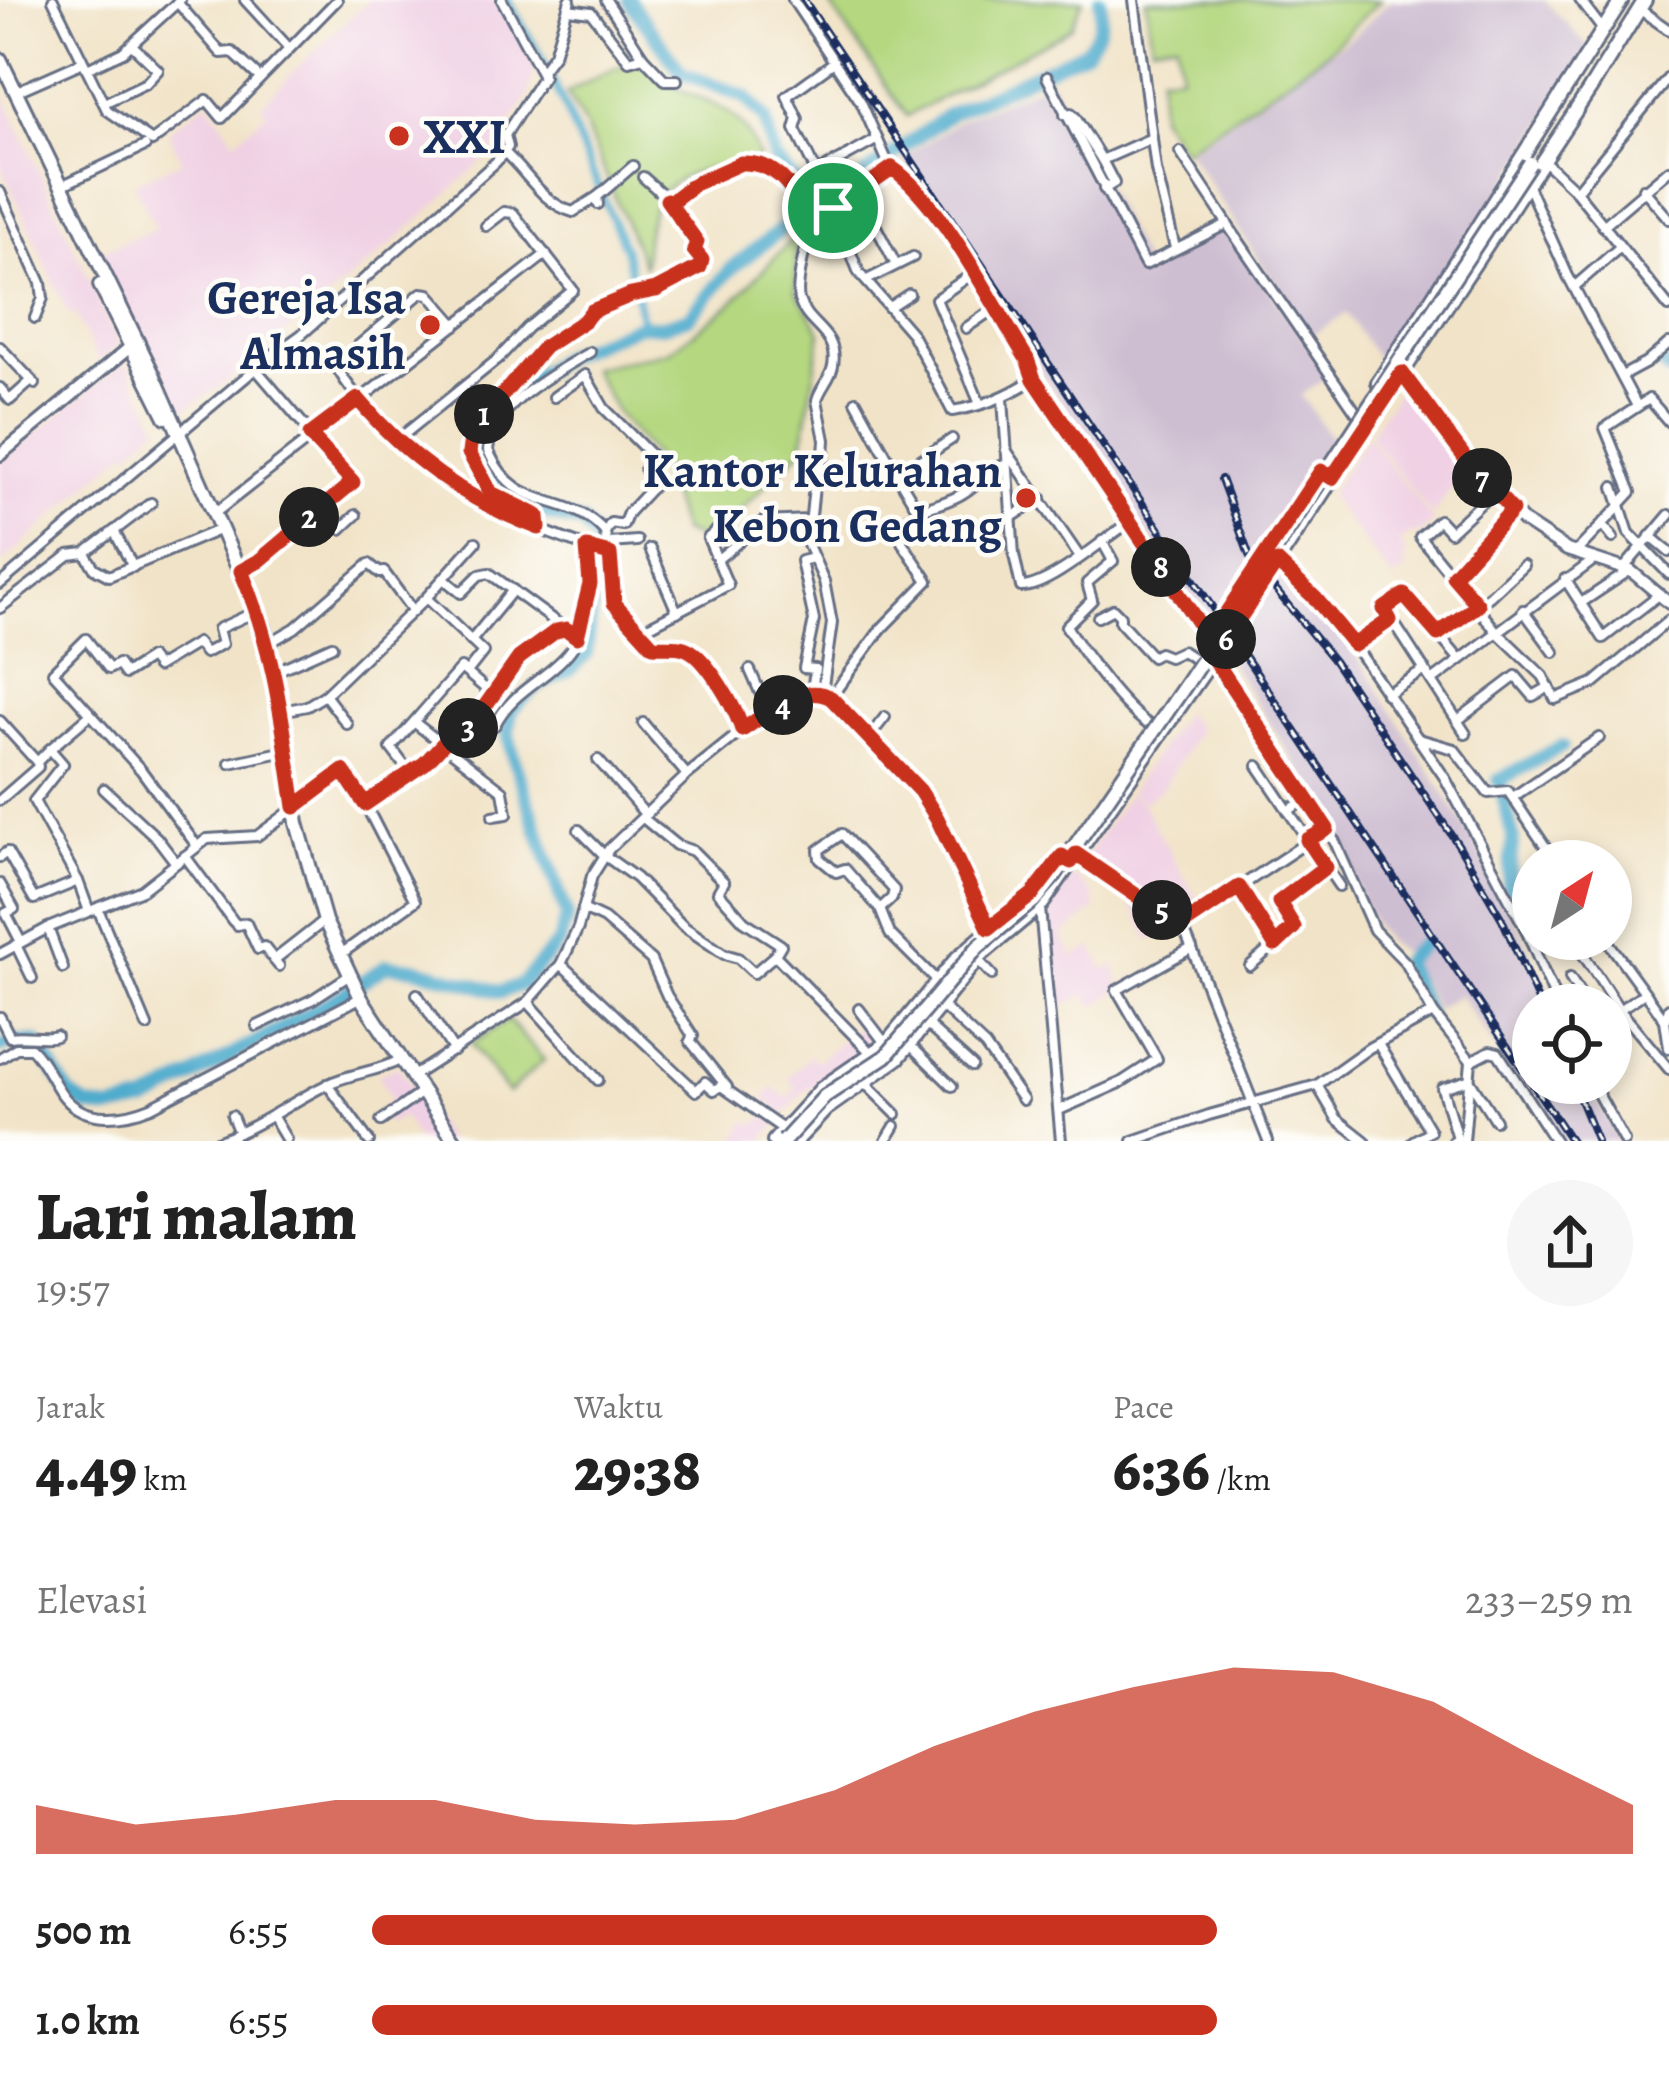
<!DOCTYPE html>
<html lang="id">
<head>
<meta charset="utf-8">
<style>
  :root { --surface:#fff; --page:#f6f6f6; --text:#222; --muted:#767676; --accent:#c8321e }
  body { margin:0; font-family:Alegreya,serif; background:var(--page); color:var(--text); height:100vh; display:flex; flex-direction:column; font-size:45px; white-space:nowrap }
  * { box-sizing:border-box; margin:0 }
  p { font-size:39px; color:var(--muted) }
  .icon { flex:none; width:66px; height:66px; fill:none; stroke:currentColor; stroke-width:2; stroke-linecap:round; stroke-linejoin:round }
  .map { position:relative; height:1141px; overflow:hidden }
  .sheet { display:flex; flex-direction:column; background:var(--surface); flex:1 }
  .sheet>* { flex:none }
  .needle { width:78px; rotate:36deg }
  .fabs { position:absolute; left:1512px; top:840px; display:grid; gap:24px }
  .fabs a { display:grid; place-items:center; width:120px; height:120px; border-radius:50%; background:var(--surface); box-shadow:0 6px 18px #0003; font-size:60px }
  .pin { position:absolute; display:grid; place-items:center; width:102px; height:102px; color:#fff; margin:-51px; border:6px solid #fff; border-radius:50%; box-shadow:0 3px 12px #0007 }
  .km { position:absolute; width:60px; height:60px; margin:-30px; border-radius:50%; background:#222; color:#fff; font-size:33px; line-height:60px; text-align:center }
  .round { display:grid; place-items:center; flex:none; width:126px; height:126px; border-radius:63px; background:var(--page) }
  .overview { display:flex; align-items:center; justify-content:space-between; height:204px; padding:0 36px }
  h1 { font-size:66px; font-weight:800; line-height:90px }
  .figures { display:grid; grid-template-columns:repeat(3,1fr); gap:18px; height:204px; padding:12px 36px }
  .figures div { display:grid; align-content:center }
  .figures b { font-size:60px; font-weight:800 }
  .figures small { font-size:33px; font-weight:400 }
  .figures p { font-size:33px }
  .chart { height:336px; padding:24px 36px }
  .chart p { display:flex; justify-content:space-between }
  .chart svg { width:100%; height:216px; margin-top:12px; fill:var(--accent); opacity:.7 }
  ul { padding:0 36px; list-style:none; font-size:39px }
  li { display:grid; grid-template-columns:192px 144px 1fr; align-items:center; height:90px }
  li i { height:30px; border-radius:15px; background:var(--accent) }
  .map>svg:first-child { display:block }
  .built { fill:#f0d0e4 }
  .industrial { fill:#cebed1 }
  .green { fill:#b4d77f; stroke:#68836e; stroke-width:3 }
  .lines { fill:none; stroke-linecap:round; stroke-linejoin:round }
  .canal { stroke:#4faccd; stroke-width:8 }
  .river { stroke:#4faccd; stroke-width:14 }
  .street-casing { stroke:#666e83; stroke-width:14 }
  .secondary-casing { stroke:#666e83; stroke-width:16 }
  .primary-casing { stroke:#666e83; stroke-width:18 }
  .street { stroke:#fff; stroke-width:8 }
  .secondary { stroke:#fff; stroke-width:10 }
  .primary { stroke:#fff; stroke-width:12 }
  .rail-casing { stroke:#1b2f5e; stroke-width:8 }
  .rail { stroke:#fdfcf7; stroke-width:3; stroke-dasharray:9; stroke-linecap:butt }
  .primary-bridge-casing { stroke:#666e83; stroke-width:18; stroke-linecap:butt }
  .primary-bridge { stroke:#fff; stroke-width:12 }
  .route-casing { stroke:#fff; stroke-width:24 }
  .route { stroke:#c8321e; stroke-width:15 }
  .poi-dot { fill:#c8321e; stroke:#fdfcf7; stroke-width:4.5 }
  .labels { text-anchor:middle; stroke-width:9; stroke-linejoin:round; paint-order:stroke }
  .poi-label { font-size:48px; font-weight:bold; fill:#1b2f5e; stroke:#fdfcf7; text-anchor:end }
</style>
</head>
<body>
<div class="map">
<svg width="1669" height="1141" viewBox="0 0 1669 1141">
  <rect width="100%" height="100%" fill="#fdfcf7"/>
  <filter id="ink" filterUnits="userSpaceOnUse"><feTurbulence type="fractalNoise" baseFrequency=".00833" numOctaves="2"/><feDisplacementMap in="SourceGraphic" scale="24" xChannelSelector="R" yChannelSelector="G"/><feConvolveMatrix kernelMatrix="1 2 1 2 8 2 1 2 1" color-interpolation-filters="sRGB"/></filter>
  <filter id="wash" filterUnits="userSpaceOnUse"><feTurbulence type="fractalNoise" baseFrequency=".004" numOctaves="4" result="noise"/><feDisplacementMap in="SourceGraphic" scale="48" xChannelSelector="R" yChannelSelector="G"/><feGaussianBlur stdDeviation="2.7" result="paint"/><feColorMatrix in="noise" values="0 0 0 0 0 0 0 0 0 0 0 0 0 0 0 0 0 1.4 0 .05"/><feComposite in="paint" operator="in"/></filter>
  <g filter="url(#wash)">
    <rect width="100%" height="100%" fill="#f1e3c7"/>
    <g class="built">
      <polygon points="369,0 499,0 535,64 528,97 490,155 390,246 225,383 177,414 99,252 156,229 134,183 182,161 168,132 207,101 235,141 267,113 261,105 296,69"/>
      <polygon points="0,87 119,345 99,362 75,314 69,315 0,164"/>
      <polygon points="125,361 159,426 129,453 126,451 0,565 0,463"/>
      <polygon points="1403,384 1466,467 1433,516 1369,435"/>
      <polygon points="1367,437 1434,522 1417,536 1412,532 1400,543 1407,556 1402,562 1407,569 1393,579 1328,496"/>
      <polygon points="1184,712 1198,730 1162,789 1143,802 1130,792"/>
      <polygon points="1129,793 1142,804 1205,913 1150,940 1121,886 1084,859"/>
      <polygon points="1073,875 1094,896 1092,899 1097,908 1063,935 1073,957 1092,947 1105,970 1115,965 1121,988 1094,1007 1085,995 1057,1008 1050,907"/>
      <polygon points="866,1021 884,1044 803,1092 762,1141 738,1141 738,1136 748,1121 755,1125 776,1108 764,1098 773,1088 787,1098 797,1088 788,1078 810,1056 816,1062"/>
      <polygon points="398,1066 448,1141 417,1141 403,1116 389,1125 379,1112 391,1099 378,1075"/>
    </g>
    <g class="industrial">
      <polygon points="1390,0 1544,0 1591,49 1387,374 1346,313 1309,337 1188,151 1357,33"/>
      <polygon points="1052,81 1145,266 1227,226 1328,376 1301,395 1336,446 1228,605 1242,620 1277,569 1327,615 1351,647 1467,829 1504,896 1555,1005 1533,1005 1533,1083 1588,1083 1619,1141 1561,1141 1459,995 1436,1009 1406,955 1386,941 1375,926 1363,904 1345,851 1326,818 1329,814 902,159 961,119"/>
    </g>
    <g class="green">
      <polygon points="827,0 1083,0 1071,27 1061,34 907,116"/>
      <polygon points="1146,0 1380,0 1326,53 1183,151 1159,115 1160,75 1181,74 1177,41 1152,45"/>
      <path d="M639,62C649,69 660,79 671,85C716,109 740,104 759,159C743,167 729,165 712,168C651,180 647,213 644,267L586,127L567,93L615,68Z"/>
      <polygon points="796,235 796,291 821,332 802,450 708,542 682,532 661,465 619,416 591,368 669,351 731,304"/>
      <polygon points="508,1020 544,1060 508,1093 471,1044"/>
    </g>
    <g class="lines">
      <polyline class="canal" points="508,0 548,69 625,249 643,325"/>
      <g class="river">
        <polyline points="629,0 682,73 745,97 765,119 774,158 810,199 811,206"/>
        <polyline points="1663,365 1669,371"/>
        <polyline points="1508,888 1513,837 1499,780 1562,746"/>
        <polyline points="1423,943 1403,962 1427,1014"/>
        <path d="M0,1047L13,1042H36L69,1094L87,1106L109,1110L147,1102L340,996L387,965L415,968L501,992L522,984L559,942L567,916L516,766L508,734L511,710L535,688L569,670L586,654L598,564L597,541L582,523L521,508L497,491L477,451L481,429L505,397L565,355L639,325L661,326L689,317L732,268L811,206L856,182L949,114L1085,51C1098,34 1104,21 1100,0"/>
      </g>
    </g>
  </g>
  <g filter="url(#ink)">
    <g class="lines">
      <g class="street-casing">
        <g id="street">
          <polyline points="53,0 107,110 152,141 207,100 222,118 337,0"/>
          <polyline points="245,0 289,48"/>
          <polyline points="606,0 643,57 665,80 677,80"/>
          <polyline points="793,0 861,102 889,165 907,179 951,239 1027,359 1034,379 1209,639"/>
          <polyline points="1134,0 1156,170 1175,248"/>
          <polyline points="1580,0 1603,30"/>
          <polyline points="177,2 221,53 232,52 259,77"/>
          <polyline points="568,9 591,12 629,61 643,57"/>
          <polyline points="1639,9 1669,30"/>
          <polyline points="87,69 123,52 180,0"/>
          <polyline points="542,70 554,54 570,0"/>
          <polyline points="1047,77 1145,265 1227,224 1358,415"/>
          <polyline points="15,92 83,62"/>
          <polyline points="104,103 146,83 158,70 132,45"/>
          <polyline points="1065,115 1071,113 1075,117 1102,160"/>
          <path d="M504,152C528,173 542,203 573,212L597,197"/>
          <polyline points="1180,152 1227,223"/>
          <polyline points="1543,160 1576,191 1669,307"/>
          <polyline points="816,172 795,129 798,119 787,96 834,62"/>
          <path d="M643,177L670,201C695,184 741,146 774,168C790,180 802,205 814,222"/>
          <polyline points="804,180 876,140"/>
          <polyline points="63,185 145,146"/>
          <polyline points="1528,186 1568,276 1637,406"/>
          <polyline points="1104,189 1114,183 1102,160 1152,138"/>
          <polyline points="1643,189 1669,219"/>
          <polyline points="1576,191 1669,77"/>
          <polyline points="0,192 41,283 43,298 35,318"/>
          <polyline points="858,192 895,263"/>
          <polyline points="598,204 597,197 633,166"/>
          <path d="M833,208L859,273L912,334L952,411C983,406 1006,397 1034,379"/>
          <polyline points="1603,226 1669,170"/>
          <polyline points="974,273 936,299 980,404"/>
          <polyline points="867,280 913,257"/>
          <polyline points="1574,287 1620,247"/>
          <polyline points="889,307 909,294"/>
          <path d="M456,325L429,294L421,293L335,365C395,464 501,522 610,554"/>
          <polyline points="966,328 995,308"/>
          <polyline points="0,347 35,384"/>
          <path d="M590,352C555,373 492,405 488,450C516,516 567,489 605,532"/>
          <polyline points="1622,376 1646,363 1669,343"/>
          <polyline points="0,388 10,400 30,382"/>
          <path d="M554,397L585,375L604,408L652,456L645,469L655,484L628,513L623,525L611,523L605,532L614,603L653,646C662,647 673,645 682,647C704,652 737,710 743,730"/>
          <path d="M1003,399L1014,555L1021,587C1048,588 1105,538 1130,522"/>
          <polyline points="856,401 897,475"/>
          <polyline points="396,441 498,359 527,328 573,290 513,213 504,212 486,226"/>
          <polyline points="1006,450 1079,556"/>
          <polyline points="1614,487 1629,533 1669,574"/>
          <polyline points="1494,491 1450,532 1439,520 1420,537 1497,632 1543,676 1555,699 1594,683 1669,620"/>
          <polyline points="1620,504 1631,492 1605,428 1649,399 1669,422"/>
          <polyline points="321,507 341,529 356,515"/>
          <polyline points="918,510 897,475 952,439"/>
          <polyline points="215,513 546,254"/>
          <polyline points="1012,517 1041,498"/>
          <polyline points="1602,524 1613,538"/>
          <polyline points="539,528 538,516 501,500 482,478 468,446 476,423 544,347 584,321 592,311 631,295 656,290 700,267 702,259 694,250 697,242 667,200"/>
          <polyline points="114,531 133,567"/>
          <polyline points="1650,536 1669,552"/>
          <path d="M1102,541L1113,561L1087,583L1092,600L1066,626C1083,653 1124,710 1151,726"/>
          <polyline points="609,543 637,541"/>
          <polyline points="650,549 677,612"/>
          <polyline points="1576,552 1620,506"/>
          <polyline points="85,553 94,568 109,576 221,529"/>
          <polyline points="718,559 763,522 810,520"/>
          <polyline points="1278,563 1316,600 1354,645 1445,778 1525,928"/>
          <polyline points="1624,568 1669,515"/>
          <polyline points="241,571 259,561 353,482 256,369"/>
          <polyline points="1453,576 1467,563 1467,556 1512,510"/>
          <polyline points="444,579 461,593 479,575 489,573 567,630"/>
          <polyline points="1565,579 1603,638 1660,594"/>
          <polyline points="0,584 266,360 301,335 496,162 508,147 505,135 543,76 502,0"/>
          <polyline points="426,598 483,652 468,671"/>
          <polyline points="1581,603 1629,571"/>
          <polyline points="0,608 69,555 85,553 151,503"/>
          <polyline points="1523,610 1554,652"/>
          <polyline points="1098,617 1113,609 1120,616 1120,622 1152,657 1159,653 1169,657 1182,651 1196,660"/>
          <polyline points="640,631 728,585 708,538 730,519"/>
          <polyline points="1437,634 1490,596 1523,565"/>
          <polyline points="471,641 513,590"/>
          <polyline points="269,643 295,628 369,564 380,573 384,572 412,610"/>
          <polyline points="1354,645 1391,620"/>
          <polyline points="1213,659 1335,842 1374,930 1406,963 1433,1013 1471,1061 1464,1141"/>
          <polyline points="1460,660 1405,595 1385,609 1466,734"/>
          <polyline points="750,670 769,713"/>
          <polyline points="274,672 332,646"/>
          <polyline points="1432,681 1594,560"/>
          <polyline points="812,691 815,669 804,668 814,620 801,561 813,558"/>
          <path d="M822,693L832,623L824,581L808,545L814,486L824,455L825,440L817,400C820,388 831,378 833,366C839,332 807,327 799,300C795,286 807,240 811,225L892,168"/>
          <polyline points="1386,694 1425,670"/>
          <polyline points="325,695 347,724"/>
          <path d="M831,697L881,629L928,581L902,542L903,522C921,505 945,506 965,492C980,482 988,470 1006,464"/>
          <polyline points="282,711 307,706 325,695 426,598 476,542"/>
          <polyline points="1458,720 1516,676 1533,696 1549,687"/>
          <polyline points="0,721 37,762"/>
          <polyline points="415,723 503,791 507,814 493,816"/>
          <polyline points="643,723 687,775"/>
          <path d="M495,725C512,690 548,679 570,651C591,625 591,578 588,548"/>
          <polyline points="870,736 885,717"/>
          <polyline points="1419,739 1454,749 1488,793 1508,791 1555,861"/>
          <polyline points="598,760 646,815"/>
          <polyline points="230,763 286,751"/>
          <polyline points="1258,766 1339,886"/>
          <polyline points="410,773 391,748 461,668 494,696"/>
          <polyline points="104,789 157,838 176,863"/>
          <polyline points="1513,797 1599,738"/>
          <polyline points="0,800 38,767 37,762 50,749"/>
          <path d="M365,804L425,763L457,729L471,726C498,690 519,640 566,629"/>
          <polyline points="1288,811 1308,798"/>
          <polyline points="643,818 676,845 693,851 724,882 718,892 744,921 781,945 775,955 872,1054"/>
          <polyline points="579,830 604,855 636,878 683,926 724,954 738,958 754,973 775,955"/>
          <polyline points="197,846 141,770 53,672 86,639 109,669 118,664 125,674 150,658 157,667 197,643 205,653 222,644 218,629 257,611"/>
          <polyline points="1078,855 1172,917 1184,929 1268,1141"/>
          <polyline points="185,856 233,921 237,925 246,923 258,949 264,947 279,966"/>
          <polyline points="0,857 7,852 34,899 78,881"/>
          <polyline points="0,884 14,909 6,913 21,942"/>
          <polyline points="1239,887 1275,945"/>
          <polyline points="1040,908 1061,1141"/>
          <polyline points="98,909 147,1026"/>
          <polyline points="583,909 604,919 651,960 667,996 693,1036 690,1041 727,1087"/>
          <polyline points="880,909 892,898 894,890 842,834 819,850 820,859 836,872 845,869 880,909 890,934 938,982"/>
          <polyline points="89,911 78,881 34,801 63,764 50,749 90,715"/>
          <polyline points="1533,923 1525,928 1558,1005"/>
          <polyline points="1181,926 1327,829"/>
          <polyline points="48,928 63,968"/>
          <polyline points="1573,939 1619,1009 1669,1069"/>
          <polyline points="1606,939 1665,1020"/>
          <polyline points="16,945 32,978"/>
          <polyline points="0,954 48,928 142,890 207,839 257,836 344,771 365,804 415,901 341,954"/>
          <polyline points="274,960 324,921"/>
          <polyline points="978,960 992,975"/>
          <polyline points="561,964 696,1091 705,1082 714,1090 721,1086 783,1129"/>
          <polyline points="1250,966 1294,928 1279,902 1325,867"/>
          <polyline points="1570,978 1587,1005"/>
          <polyline points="417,994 454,1051"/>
          <polyline points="528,1002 598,1080"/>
          <polyline points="941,1005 985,1046 1023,1100"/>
          <polyline points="1669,1008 1665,1020 1669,1048"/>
          <polyline points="859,1009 885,1043"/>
          <polyline points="1611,1015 1643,994"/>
          <path d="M0,1017L10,1037C25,1034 45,1040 56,1036"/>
          <polyline points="926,1024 972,1066"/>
          <polyline points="257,1026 313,999 350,975"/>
          <polyline points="1611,1039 1618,1050"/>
          <polyline points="1378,1044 1430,1131 1413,1141"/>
          <polyline points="910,1045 952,1086"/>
          <path d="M0,1058L16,1048H31C46,1062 52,1083 65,1098C86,1123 124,1118 151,1107L360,998"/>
          <polyline points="1471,1061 1490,1051 1498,1053 1555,1141"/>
          <polyline points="413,1076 528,1002 561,964 578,928 592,876 609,849 687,775 743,730 809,692 831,697 920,791 937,817 989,928"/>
          <polyline points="1470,1081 1495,1120"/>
          <polyline points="865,1083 896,1114"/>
          <polyline points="1592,1083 1624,1141"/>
          <polyline points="327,1084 369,1141"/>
          <polyline points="1317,1085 1337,1119 1365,1141"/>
          <polyline points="1059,1110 1120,1083 1157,1059 1117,990 1192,948"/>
          <polyline points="232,1116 239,1133"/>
          <polyline points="273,1117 286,1139"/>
          <polyline points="381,1121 421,1093"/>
          <path d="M219,1141C259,1127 291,1102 328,1084C351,1073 377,1072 400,1060"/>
          <polyline points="886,1141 895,1126"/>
          <polyline points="1133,1141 1209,1115 1317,1085 1369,1048 1433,1013"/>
          <polyline points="1453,1141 1457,1138 1442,1088 1468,1080"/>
        </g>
      </g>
      <g class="secondary-casing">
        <g id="secondary">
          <polyline points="1396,369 1468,462 1523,521 1567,550 1631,571 1669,603"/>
          <polyline points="0,455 129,348"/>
        </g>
      </g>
      <g class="primary-casing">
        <g id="primary">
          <polyline points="0,59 153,374 264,627 282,711 297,823 325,921 361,998 424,1094"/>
          <polyline points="100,285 166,417"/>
          <polyline points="1378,383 1622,0"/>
          <polyline points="422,1091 455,1141"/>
          <polyline points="774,1141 822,1088 886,1044 957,958 1011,912"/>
          <polyline points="796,1141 826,1109 898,1058 980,956 1042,904 1213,659 1590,89 1645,0"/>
        </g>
      </g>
      <use href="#street" class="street"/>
      <use href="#secondary" class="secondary"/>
      <use href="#primary" class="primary"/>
      <g class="rail-casing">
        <g id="rail">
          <polyline points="804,0 1571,1141"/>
          <polyline points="1221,479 1251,560 1334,661 1459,846 1502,919 1540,1005"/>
          <polyline points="1573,1083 1597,1141"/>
        </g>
      </g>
      <use href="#rail" class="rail"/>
      <g class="primary-bridge-casing">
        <polyline id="primary-bridge" points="784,1141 825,1096 886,1056 978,947 1029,904 1055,875 1189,680 1530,163"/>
      </g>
      <use href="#primary-bridge" class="primary-bridge"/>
    </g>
  </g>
  <g class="lines" filter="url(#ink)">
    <g class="route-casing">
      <path id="route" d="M741,163C780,161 794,193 814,222L892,168C941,201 994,307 1027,359L1034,379L1209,639L1321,471L1332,478L1402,373L1468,462L1512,510L1453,576L1478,605L1438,634L1404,595L1384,609L1390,620L1354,645L1316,599L1277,562L1213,658L1327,829L1307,840L1325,867L1279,902L1294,927L1275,945L1239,887L1181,926L1076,854L1071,862L1062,856L1033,894L989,928L937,818L920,791L831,698C802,681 766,715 742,730C737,710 705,654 684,648C676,645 663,647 653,646L614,603L610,554L587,548L590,584L577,637L566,629L556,631L519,658L471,726L457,729L425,763L365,804L343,771L295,807C283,725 274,647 241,571L259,561L353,482L310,435L358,399C405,456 469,502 539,528L538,516L491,493L469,453L472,430L544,347L584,321L592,311L631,295L656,290L700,267L702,260L694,250L697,242L667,200L672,201L694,184Z"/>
    </g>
    <use href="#route" class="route"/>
  </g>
  <g class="poi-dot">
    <circle cx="399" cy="136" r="12"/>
    <circle cx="430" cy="325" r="12"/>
    <circle cx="1026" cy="498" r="12"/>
  </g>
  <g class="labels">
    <g class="poi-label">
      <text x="423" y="153" text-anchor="start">XXI</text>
      <text x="406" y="314">Gereja Isa<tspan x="406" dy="55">Almasih</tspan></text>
      <text x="1002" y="487">Kantor Kelurahan<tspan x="1002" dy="55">Kebon Gedang</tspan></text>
    </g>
  </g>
</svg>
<div class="fabs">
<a><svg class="needle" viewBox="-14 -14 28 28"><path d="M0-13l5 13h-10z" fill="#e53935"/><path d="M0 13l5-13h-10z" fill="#767676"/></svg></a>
<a><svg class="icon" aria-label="locate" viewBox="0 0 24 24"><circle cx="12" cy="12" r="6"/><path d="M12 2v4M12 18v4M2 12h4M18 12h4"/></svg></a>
</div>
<div class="pin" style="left:833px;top:208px;background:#1e9e55"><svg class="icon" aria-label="arrive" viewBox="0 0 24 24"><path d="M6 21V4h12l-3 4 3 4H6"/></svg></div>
<b class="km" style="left:484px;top:414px">1</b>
<b class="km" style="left:309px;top:517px">2</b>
<b class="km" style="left:468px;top:728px">3</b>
<b class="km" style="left:783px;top:705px">4</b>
<b class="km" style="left:1162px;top:910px">5</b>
<b class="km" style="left:1226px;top:639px">6</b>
<b class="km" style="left:1482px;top:478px">7</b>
<b class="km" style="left:1161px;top:567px">8</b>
</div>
<section class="sheet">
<div class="overview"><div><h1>Lari malam</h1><p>19:57</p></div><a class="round"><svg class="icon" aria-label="share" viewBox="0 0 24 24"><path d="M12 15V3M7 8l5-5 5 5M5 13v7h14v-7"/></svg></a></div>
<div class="figures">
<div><p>Jarak</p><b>4.49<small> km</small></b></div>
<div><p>Waktu</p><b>29:38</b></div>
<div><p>Pace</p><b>6:36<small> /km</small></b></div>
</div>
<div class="chart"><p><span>Elevasi</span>233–259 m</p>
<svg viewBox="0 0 160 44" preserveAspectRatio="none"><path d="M0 44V34L10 38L20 36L30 33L40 33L50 37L60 38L70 37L80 31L90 22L100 15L110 10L120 6L130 7L140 13L150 24L160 34V44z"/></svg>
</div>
<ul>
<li><b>500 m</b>6:55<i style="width:67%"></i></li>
<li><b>1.0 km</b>6:55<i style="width:67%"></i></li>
</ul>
</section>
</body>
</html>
